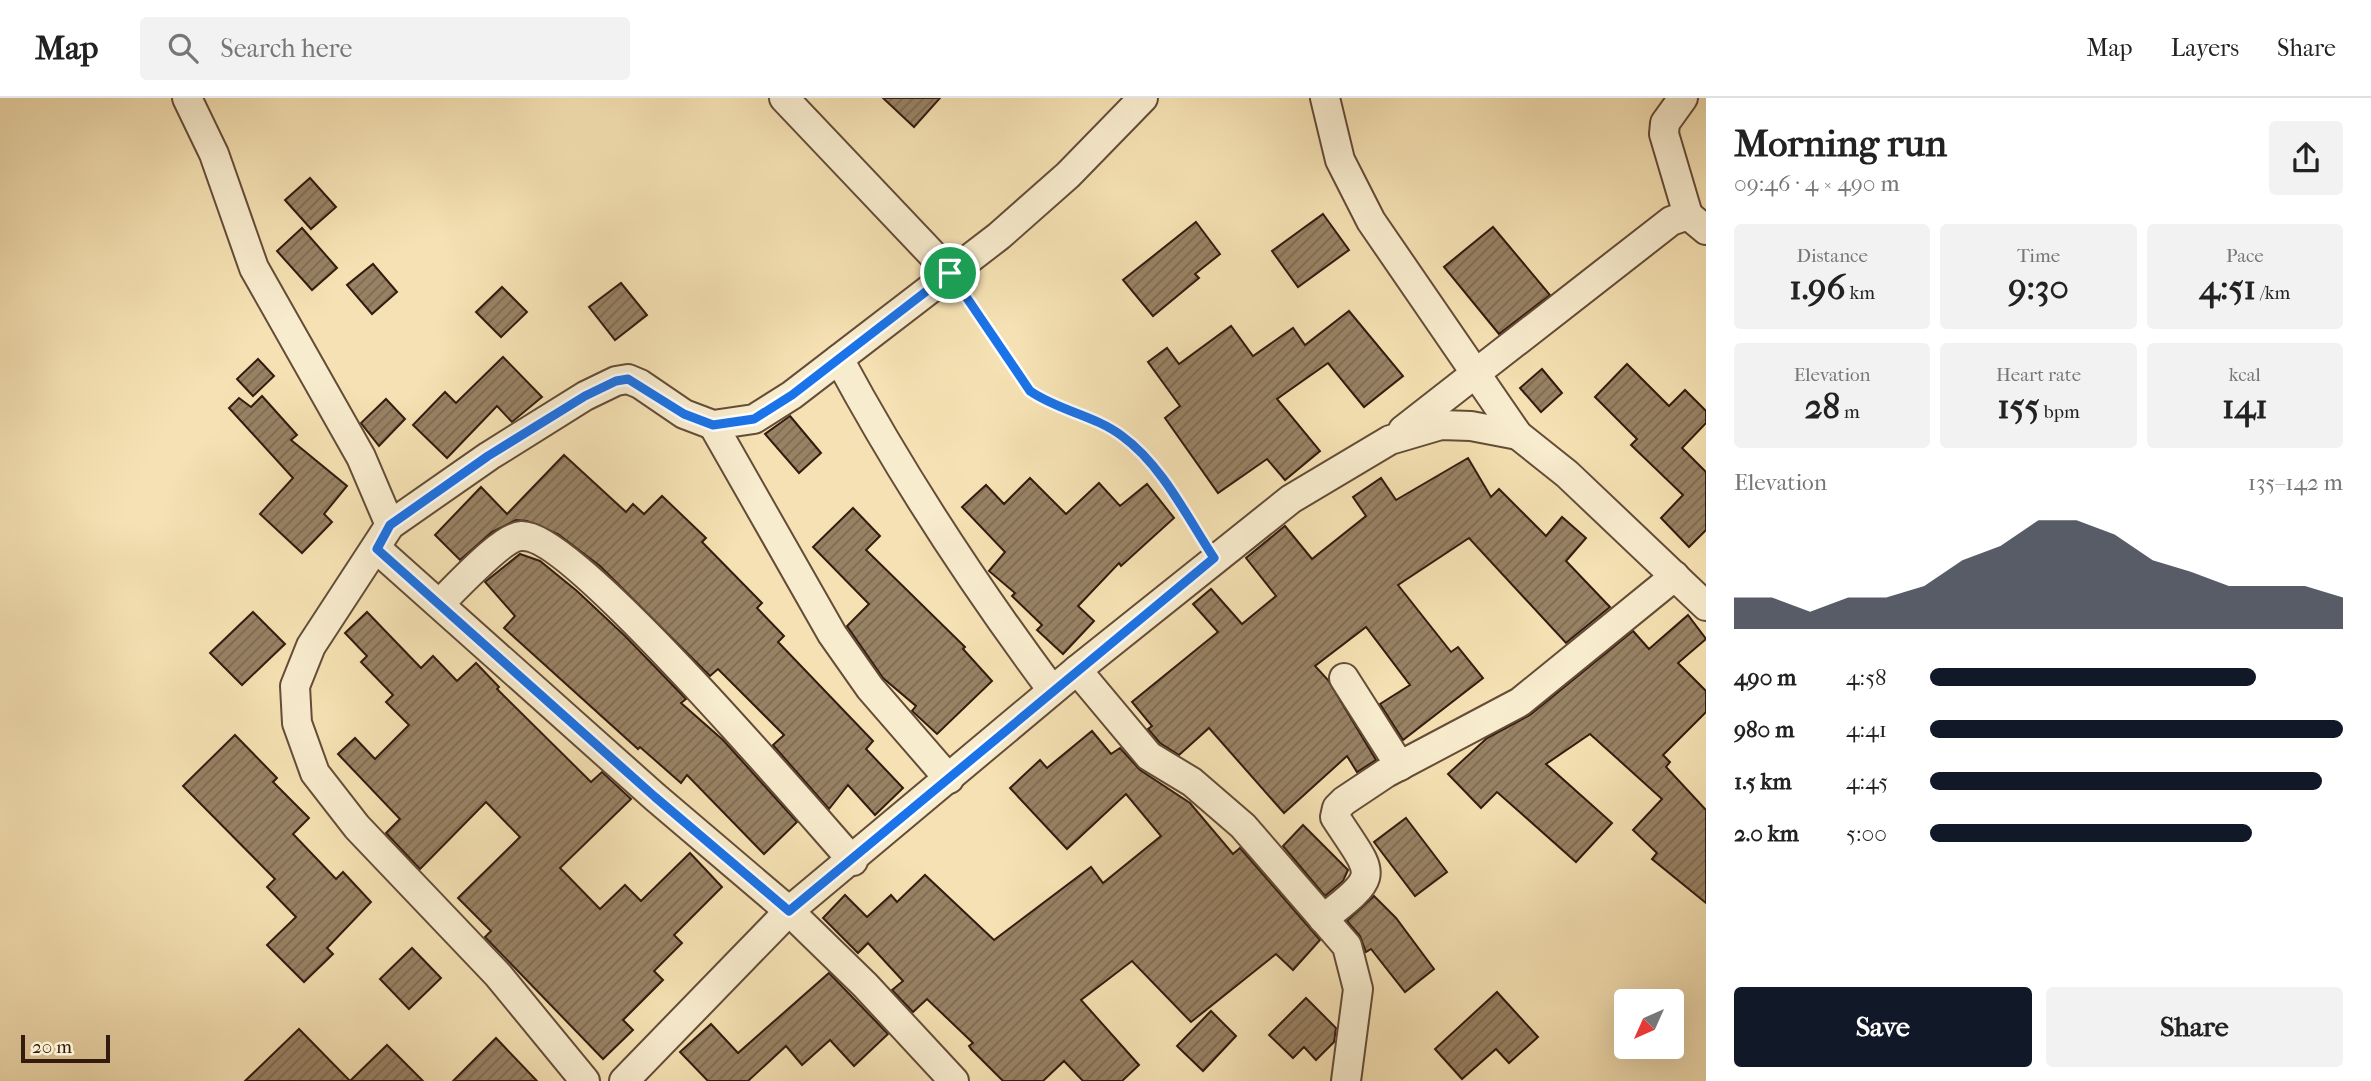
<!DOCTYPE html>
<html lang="en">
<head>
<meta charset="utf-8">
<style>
  :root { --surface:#fff; --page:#f2f2f2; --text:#222; --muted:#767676; --line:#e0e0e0; --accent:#111827 }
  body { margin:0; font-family:"IM FELL French Canon",serif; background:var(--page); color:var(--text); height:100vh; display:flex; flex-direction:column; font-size:26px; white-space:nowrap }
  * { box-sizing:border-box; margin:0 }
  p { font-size:23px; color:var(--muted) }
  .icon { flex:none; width:38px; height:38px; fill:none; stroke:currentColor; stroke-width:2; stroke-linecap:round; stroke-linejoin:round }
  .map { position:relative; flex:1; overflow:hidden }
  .side { display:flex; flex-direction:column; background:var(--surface); width:665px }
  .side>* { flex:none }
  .needle { width:46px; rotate:225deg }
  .controls { position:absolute; left:1614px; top:891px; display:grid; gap:14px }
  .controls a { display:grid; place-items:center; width:70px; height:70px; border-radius:7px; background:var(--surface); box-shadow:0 7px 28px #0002; font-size:35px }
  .scale { position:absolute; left:21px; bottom:18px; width:89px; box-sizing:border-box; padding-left:7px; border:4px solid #331b0f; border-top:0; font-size:19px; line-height:24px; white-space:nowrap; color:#331b0f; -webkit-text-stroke:5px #f8ecce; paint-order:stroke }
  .pin { position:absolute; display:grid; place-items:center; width:60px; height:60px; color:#fff; margin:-30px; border:4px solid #fff; border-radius:50%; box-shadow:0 2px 7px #0007 }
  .round { display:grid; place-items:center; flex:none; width:74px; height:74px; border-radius:7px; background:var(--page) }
  .overview { display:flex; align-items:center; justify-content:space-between; height:119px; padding:0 28px }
  h1 { font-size:38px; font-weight:700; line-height:52px }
  .figures { display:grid; grid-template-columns:repeat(3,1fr); gap:10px; height:119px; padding:7px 28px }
  .figures div { display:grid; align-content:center; border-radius:7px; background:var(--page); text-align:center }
  .figures b { font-size:35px; font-weight:700 }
  .figures small { font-size:19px; font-weight:400 }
  .figures p { font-size:19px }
  .chart { height:196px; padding:14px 28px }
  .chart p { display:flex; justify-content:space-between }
  .chart svg { width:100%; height:126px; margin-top:7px; fill:var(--accent); opacity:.7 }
  .action { display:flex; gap:14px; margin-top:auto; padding:14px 28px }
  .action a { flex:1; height:80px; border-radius:7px; background:var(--accent); color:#fff; font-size:28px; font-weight:700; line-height:80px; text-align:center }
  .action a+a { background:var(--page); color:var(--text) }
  ul { padding:0 28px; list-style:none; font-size:23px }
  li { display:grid; grid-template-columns:112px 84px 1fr; align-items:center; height:52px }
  li i { height:18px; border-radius:9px; background:var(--accent) }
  header { display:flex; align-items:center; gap:42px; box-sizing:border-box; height:98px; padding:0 35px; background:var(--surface); border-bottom:2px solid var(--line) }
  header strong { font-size:33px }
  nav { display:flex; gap:38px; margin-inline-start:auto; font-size:24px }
  .search { width:490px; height:63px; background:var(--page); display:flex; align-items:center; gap:18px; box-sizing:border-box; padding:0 24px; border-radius:7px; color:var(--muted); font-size:26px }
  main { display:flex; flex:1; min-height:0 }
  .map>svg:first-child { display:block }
  .building { fill:url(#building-hatch); stroke:#331b0f; stroke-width:2 }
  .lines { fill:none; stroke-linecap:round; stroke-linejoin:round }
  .minor-casing { stroke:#644c38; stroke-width:32 }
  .path { stroke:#331b0f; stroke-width:4.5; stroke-dasharray:5 3.5; stroke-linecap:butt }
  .minor { stroke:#f8ecce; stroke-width:28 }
  .route-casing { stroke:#fff; stroke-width:14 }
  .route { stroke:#1a73e8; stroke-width:9 }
</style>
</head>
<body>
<header>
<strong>Map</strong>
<div class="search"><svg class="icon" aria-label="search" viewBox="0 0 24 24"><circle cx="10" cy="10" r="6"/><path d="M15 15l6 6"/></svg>Search here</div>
<nav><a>Map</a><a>Layers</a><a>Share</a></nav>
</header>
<main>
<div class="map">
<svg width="1706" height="983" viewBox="0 0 1706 983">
  <defs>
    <pattern id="building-hatch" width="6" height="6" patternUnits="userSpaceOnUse" patternTransform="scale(1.75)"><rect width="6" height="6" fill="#988264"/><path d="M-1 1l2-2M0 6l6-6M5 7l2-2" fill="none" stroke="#7d6a51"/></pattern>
  </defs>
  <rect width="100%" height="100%" fill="#f5e1b3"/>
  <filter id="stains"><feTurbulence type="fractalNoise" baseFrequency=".00286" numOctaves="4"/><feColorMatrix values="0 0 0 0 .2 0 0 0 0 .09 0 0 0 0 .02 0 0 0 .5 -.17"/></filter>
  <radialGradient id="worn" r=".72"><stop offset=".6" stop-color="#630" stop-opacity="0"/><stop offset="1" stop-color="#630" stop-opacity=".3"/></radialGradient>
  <g class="building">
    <polygon points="883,0 940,0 914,29"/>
    <polygon points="310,80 336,109 311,131 285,102"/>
    <polygon points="1323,116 1349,152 1298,189 1272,153"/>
    <polygon points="1196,124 1220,156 1195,176 1199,180 1153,218 1123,182"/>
    <polygon points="1493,129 1550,197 1499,236 1444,169"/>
    <polygon points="302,130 337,170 312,192 277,153"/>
    <polygon points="373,166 397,194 372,216 347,187"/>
    <polygon points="621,185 647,217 615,242 589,209"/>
    <polygon points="502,189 527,214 501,239 476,214"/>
    <polygon points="1349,213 1403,278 1364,309 1328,265 1277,301 1320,353 1285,382 1267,361 1218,395 1165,320 1180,308 1148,264 1167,250 1179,266 1231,228 1253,258 1293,230 1305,247"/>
    <polygon points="503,259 542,299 512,324 497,308 447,360 413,327 445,294 456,305"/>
    <polygon points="258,261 274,278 253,298 237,281"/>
    <polygon points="1627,266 1669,308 1685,292 1706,313 1706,325 1682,350 1706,374 1706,432 1689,449 1661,420 1683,397 1631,347 1637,341 1595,299"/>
    <polygon points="1542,271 1562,295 1541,314 1520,290"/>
    <polygon points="262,298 297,337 291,342 347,388 324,416 332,424 302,455 260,416 293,380 229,310 239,300 251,309"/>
    <polygon points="386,301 405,321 379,348 361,325"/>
    <polygon points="790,318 821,355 799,375 765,336"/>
    <polygon points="564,357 626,414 633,406 644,416 662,398 706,440 702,444 762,505 757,510 784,538 778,544 873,643 866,651 903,690 875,717 848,687 829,711 773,647 784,637 718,571 710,578 600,468 558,436 527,423 516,422 492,434 460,462 435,437 481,389 507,416"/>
    <polygon points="1468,360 1491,399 1499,391 1546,438 1562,419 1586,440 1566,463 1610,509 1566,545 1469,440 1398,487 1451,554 1458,549 1483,580 1403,642 1380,606 1410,587 1366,529 1315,568 1328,582 1376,662 1357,674 1347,658 1284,715 1209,630 1179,657 1160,645 1148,631 1152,628 1132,604 1218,534 1193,506 1211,491 1242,526 1276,498 1246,460 1285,428 1312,461 1366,418 1353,399 1381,380 1396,402"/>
    <polygon points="1030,380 1066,416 1099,385 1120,408 1147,386 1174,420 1121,468 1119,465 1078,508 1094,523 1063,556 1037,532 1042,527 1012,498 1015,495 989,473 1005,454 962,409 986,387 1004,406"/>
    <polygon points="853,410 880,438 866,452 965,549 963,551 992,583 937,636 912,613 916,608 883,580 847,528 869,506 813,449"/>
    <polygon points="520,456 540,463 577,493 625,538 686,601 681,605 723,642 797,724 764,756 687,677 681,685 640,649 638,651 504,530 515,518 485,484"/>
    <polygon points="253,514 285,546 242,587 210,555"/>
    <polygon points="367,514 421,570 433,558 457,583 476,565 499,589 497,591 591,684 602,674 631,701 560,770 600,811 625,787 641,803 690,755 722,789 674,837 682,845 654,873 663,882 623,922 633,932 603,961 485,839 491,833 458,800 520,739 486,704 420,771 386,735 400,721 338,656 355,640 375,661 409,627 386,604 393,597 361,564 367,558 345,535"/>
    <polygon points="1688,517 1706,541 1678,565 1706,593 1706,614 1663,657 1670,664 1666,669 1706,712 1706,805 1652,761 1657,755 1633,732 1662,701 1590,636 1546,666 1612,725 1576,764 1497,694 1481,710 1448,676 1487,640 1530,617 1633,533 1649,551"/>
    <polygon points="1092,633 1111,656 1120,650 1140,672 1190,705 1233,756 1240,750 1320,842 1293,872 1276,856 1191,924 1132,863 1081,902 1139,967 1122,983 1083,983 1064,963 1043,983 1003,983 971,951 969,948 973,945 927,901 913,914 892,892 903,883 868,845 858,855 823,820 845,797 867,819 891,797 897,804 925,777 994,842 1091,769 1103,785 1161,738 1126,696 1067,751 1010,690 1040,662 1047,670"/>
    <polygon points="235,637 277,680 273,684 309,720 293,736 336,781 343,774 371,804 327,850 333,856 304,884 267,847 296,819 267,789 275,781 183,688"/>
    <polygon points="1406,720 1447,774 1415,798 1374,744"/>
    <polygon points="1303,727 1348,772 1343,783 1325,798 1283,748"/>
    <polygon points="1374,798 1396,820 1434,871 1405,894 1371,851 1366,854 1360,838 1347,823"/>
    <polygon points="412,850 441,880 409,911 380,881"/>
    <polygon points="829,875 888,936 854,968 830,942 802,967 786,948 748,983 708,983 680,954 711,926 738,955"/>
    <polygon points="1497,894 1538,939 1509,965 1496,951 1462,981 1435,951"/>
    <polygon points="1306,900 1336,930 1334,944 1316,962 1304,949 1293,960 1269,937"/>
    <polygon points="1211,913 1236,938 1203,973 1177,948"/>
    <polygon points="299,931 350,983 387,947 423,983 245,983"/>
    <polygon points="496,940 537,983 453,983"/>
  </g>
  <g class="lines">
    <g class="minor-casing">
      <g id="minor">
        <polyline points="187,0 214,56 254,170 361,359 390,427"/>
        <polyline points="784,0 950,175"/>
        <polyline points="1325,0 1340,62 1371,123 1518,337 1567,376 1706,508"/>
        <polyline points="1683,0 1665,25 1664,36 1688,117"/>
        <path d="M839,261C902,378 973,486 1052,592"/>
        <polyline points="713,327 832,536 870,590 949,681"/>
        <polyline points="1403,332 1671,123 1688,117 1706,132"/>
        <polyline points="377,451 655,699 789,813 865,887 954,983"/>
        <path d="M440,505C456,490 502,439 521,438C572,434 809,714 853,763"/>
        <polyline points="1077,572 1149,658 1192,684 1243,728 1347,848 1358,891 1346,983"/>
        <polyline points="1344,580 1400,668"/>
        <path d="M1323,821C1382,775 1374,779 1335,719L1337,710L1344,703L1386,675L1520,604L1675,478"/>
        <polyline points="585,983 498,877 357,729 315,675 297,625 295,588 311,548 390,427 489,358 585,298 616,283 628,281 640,286 684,316 713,327 754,321 792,297 999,138 1068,77 1143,0"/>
        <polyline points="624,983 789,813 1077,572 1291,401 1390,342 1441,327 1471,328 1518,337"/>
      </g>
    </g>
    <path class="path" d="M966,199C985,226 1008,270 1029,293C1046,311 1072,310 1093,320C1143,346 1170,392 1200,438"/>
    <use href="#minor" class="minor"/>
  </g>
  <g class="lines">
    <g class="route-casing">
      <path id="route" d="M950,175L1030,293C1059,313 1094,317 1122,338C1162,367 1187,419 1214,460L789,813L655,699L377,451L390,427L488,358L585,298L616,283L628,281L684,316L713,327L754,321L792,297Z"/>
    </g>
    <use href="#route" class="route"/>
  </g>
  <rect width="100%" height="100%" filter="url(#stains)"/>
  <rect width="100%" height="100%" fill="url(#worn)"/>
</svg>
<div class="controls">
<a><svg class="needle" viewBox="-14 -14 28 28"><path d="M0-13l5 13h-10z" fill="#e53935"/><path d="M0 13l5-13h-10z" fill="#767676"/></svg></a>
</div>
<div class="scale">20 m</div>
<div class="pin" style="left:950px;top:175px;background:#1e9e55"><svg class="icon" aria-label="arrive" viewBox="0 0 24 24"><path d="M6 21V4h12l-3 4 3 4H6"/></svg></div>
</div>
<section class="side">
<div class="overview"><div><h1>Morning run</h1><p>09:46 · 4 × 490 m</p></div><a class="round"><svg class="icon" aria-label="share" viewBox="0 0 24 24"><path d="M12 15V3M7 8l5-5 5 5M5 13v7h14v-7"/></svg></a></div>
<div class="figures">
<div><p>Distance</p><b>1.96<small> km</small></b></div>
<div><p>Time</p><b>9:30</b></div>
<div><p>Pace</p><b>4:51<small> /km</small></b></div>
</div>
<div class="figures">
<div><p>Elevation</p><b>28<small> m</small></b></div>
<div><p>Heart rate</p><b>155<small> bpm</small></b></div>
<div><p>kcal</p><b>141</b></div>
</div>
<div class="chart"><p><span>Elevation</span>135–142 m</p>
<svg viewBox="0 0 160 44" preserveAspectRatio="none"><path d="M0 44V33L10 33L20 38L30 33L40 33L50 29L60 20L70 15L80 6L90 6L100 11L110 20L120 24L130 29L140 29L150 29L160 33V44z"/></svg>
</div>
<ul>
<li><b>490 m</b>4:58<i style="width:79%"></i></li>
<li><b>980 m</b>4:41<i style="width:100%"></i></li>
<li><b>1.5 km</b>4:45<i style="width:95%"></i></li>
<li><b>2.0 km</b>5:00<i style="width:78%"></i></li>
</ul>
<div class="action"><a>Save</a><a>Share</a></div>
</section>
</main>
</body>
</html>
